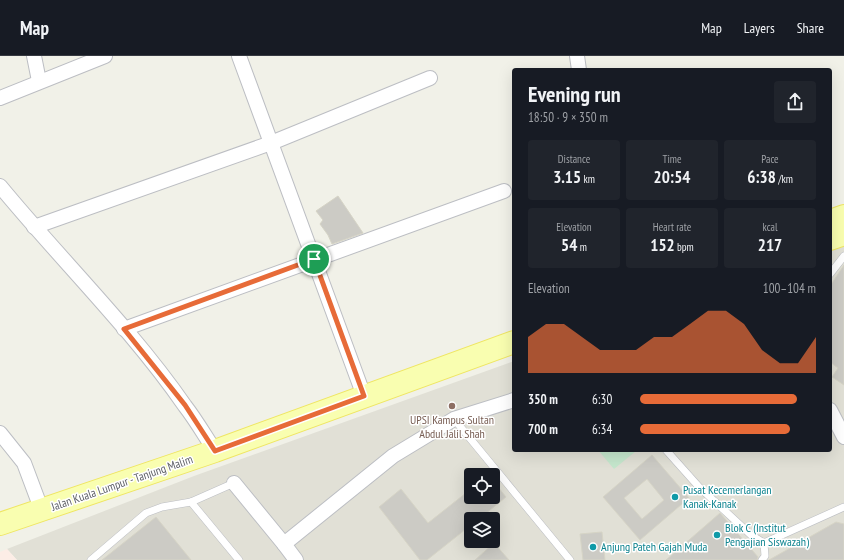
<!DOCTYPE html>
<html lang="en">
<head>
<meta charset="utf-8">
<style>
  :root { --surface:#171b24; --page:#20242c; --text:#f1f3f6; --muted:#9ea1a6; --line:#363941; --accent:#e76b38 }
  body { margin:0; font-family:"PT Sans Narrow",sans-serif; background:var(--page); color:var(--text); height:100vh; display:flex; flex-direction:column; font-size:15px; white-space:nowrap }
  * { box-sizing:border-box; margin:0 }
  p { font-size:13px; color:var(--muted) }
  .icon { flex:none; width:22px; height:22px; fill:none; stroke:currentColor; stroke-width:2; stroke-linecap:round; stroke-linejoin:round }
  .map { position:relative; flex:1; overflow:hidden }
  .sheet { position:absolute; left:512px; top:12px; width:320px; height:384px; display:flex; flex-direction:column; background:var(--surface); border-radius:4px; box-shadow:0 4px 16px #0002 }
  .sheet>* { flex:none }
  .buttons { position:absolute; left:464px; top:412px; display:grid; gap:8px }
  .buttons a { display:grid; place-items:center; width:36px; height:36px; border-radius:4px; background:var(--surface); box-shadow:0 4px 16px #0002; font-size:20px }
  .pin { position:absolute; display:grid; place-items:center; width:34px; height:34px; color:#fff; margin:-17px; border:2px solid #fff; border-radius:50%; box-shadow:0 1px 4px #0007 }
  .round { display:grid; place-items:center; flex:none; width:42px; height:42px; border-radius:4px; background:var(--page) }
  .headline { display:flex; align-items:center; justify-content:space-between; height:68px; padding:0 16px }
  h1 { font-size:22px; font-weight:800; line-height:30px }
  .figures { display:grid; grid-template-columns:repeat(3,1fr); gap:6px; height:68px; padding:4px 16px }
  .figures div { display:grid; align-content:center; border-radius:4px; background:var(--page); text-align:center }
  .figures b { font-size:17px; font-weight:800 }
  .figures small { font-size:11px; font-weight:400 }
  .figures p { font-size:11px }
  .chart { height:112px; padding:8px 16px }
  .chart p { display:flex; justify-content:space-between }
  .chart svg { width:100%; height:72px; margin-top:4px; fill:var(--accent); opacity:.7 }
  ul { padding:0 16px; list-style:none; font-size:13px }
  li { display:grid; grid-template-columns:64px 48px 1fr; align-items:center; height:30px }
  li i { height:10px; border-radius:5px; background:var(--accent) }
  header { display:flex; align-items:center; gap:24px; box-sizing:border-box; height:56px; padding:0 20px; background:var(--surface); border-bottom:1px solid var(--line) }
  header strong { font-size:19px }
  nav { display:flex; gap:22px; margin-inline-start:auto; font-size:14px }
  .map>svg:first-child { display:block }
  .education { fill:#e1e0d6; fill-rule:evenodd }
  .medical { fill:#fcede6 }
  .green { fill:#c5e7cd }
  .building { fill:#cccbc5; stroke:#d6d4c6; fill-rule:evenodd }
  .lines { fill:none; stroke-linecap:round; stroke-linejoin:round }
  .service-casing { stroke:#bcbec3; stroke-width:8 }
  .minor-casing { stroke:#bcbec3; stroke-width:16 }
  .primary-casing { stroke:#efe662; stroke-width:24 }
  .service { stroke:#fff; stroke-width:7 }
  .minor { stroke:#fff; stroke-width:14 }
  .primary { stroke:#f9feb0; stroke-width:22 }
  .route-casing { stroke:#fff; stroke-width:8 }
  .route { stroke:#e76b38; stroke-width:5 }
  .education-dot { fill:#8d6e63; stroke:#fff; stroke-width:1.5 }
  .culture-dot { fill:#0f9aa8; stroke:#fff; stroke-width:1.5 }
  .labels { text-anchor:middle; stroke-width:3; stroke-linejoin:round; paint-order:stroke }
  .education-label { font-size:12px; fill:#785e54; stroke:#fff }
  .street-label { font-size:12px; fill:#5f6168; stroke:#fff }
  .culture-label { font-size:12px; fill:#0d838f; stroke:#fff; text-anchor:start }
</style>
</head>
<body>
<header>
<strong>Map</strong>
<nav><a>Map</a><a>Layers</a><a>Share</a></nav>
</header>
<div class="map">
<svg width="844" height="504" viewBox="0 0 844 504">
  <rect width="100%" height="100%" fill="#f1f1e8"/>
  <path class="education" d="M844,190V504H17L7,493L194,420L514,305V394H830V193ZM471,419H493V441H471ZM471,463H493V485H471Z"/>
  <polygon class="medical" points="7,493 17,504 0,504 0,496"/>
  <polygon class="green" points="598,394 635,394 636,395 614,413"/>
  <g class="building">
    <polygon points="338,140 363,177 332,188 328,179 320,168 323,164 316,155"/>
    <polygon points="844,209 844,329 832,321 838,312 830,306 830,230"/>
    <path d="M652,399L689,442L640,484L603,441ZM647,423L664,444L642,463L624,442Z"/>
    <polygon points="493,425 506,441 479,463 471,463 471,469 427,504 420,504 379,451 401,433 428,467 471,433 471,441 493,441"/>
    <polygon points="720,457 758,501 757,504 666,504"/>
    <polygon points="156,461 191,504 102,504"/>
    <polygon points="836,466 844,468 844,504 769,504"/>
    <polygon points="602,476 605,504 583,504 580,478"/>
    <polygon points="494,487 509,504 475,504"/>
  </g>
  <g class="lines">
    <g class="service-casing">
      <g id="service">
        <polyline points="830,218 844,200"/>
        <polyline points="454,363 570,504"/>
        <polyline points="666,394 699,431 751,479 764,487 844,451"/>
        <polyline points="191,446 239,504"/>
        <polyline points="91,504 146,457 162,451 191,446 234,427"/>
        <polyline points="762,504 765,500 764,487"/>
      </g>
    </g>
    <g class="minor-casing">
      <g id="minor">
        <polyline points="34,0 39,25"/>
        <polyline points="239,0 364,340"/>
        <polyline points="577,0 579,14"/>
        <polyline points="0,42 105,0"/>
        <path d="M0,130C60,203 131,272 185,350C196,364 205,380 215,395"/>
        <polyline points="34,171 271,87 430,22"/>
        <polyline points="124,273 504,135"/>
        <polyline points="830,354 844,381"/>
        <polyline points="0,377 24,407 42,455"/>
        <polyline points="234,427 284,488"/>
        <polyline points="296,504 284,488 393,400 454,363 514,344"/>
      </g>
    </g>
    <g class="primary-casing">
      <g id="primary">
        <polyline points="830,165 844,160"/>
        <polyline points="830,183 844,178"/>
        <polyline points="0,468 215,395 514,286"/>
      </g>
    </g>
    <use href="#service" class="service"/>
    <use href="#minor" class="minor"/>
    <use href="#primary" class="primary"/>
  </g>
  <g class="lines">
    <g class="route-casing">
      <polygon id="route" points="314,203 364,340 215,395 185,349 124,273"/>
    </g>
    <use href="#route" class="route"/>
  </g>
  <circle class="education-dot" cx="452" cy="350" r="4"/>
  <g class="culture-dot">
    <circle cx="675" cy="441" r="4"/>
    <circle cx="717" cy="479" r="4"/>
    <circle cx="593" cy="491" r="4"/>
  </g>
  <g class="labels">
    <g class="education-label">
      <text x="452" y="368">UPSI Kampus Sultan<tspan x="452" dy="14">Abdul Jalil Shah</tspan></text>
    </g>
    <g class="street-label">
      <text transform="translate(122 427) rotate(-19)" y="4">Jalan Kuala Lumpur - Tanjung Malim</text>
    </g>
    <g class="culture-label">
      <text x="683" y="438">Pusat Kecemerlangan<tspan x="683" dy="14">Kanak-Kanak</tspan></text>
      <text x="725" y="476">Blok C (Institut<tspan x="725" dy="14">Pengajian Siswazah)</tspan></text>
      <text x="601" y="495">Anjung Pateh Gajah Muda</text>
    </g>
  </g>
</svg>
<div class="buttons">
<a><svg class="icon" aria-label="locate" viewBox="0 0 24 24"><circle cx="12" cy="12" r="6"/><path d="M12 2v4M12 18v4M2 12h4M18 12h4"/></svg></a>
<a><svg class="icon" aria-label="layers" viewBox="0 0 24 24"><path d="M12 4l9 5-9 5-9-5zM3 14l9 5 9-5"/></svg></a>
</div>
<div class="pin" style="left:314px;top:203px;background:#1e9e55"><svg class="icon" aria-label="arrive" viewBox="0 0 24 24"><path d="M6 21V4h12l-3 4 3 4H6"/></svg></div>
<section class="sheet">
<div class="headline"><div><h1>Evening run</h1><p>18:50 · 9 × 350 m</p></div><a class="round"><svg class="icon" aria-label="share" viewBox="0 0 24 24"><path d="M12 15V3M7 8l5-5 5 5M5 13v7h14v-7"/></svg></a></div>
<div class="figures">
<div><p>Distance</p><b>3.15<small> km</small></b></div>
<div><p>Time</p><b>20:54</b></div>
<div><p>Pace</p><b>6:38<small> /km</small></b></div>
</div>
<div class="figures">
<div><p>Elevation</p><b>54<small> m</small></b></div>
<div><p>Heart rate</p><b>152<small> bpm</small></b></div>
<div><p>kcal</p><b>217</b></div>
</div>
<div class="chart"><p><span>Elevation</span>100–104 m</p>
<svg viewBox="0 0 160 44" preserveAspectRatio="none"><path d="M0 44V22L10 14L20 14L30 22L40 30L50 30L60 30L70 22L80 22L90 14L100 6L110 6L120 14L130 30L140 38L150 38L160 22V44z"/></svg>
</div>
<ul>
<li><b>350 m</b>6:30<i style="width:89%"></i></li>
<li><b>700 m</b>6:34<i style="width:85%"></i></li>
</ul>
</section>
</div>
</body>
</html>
